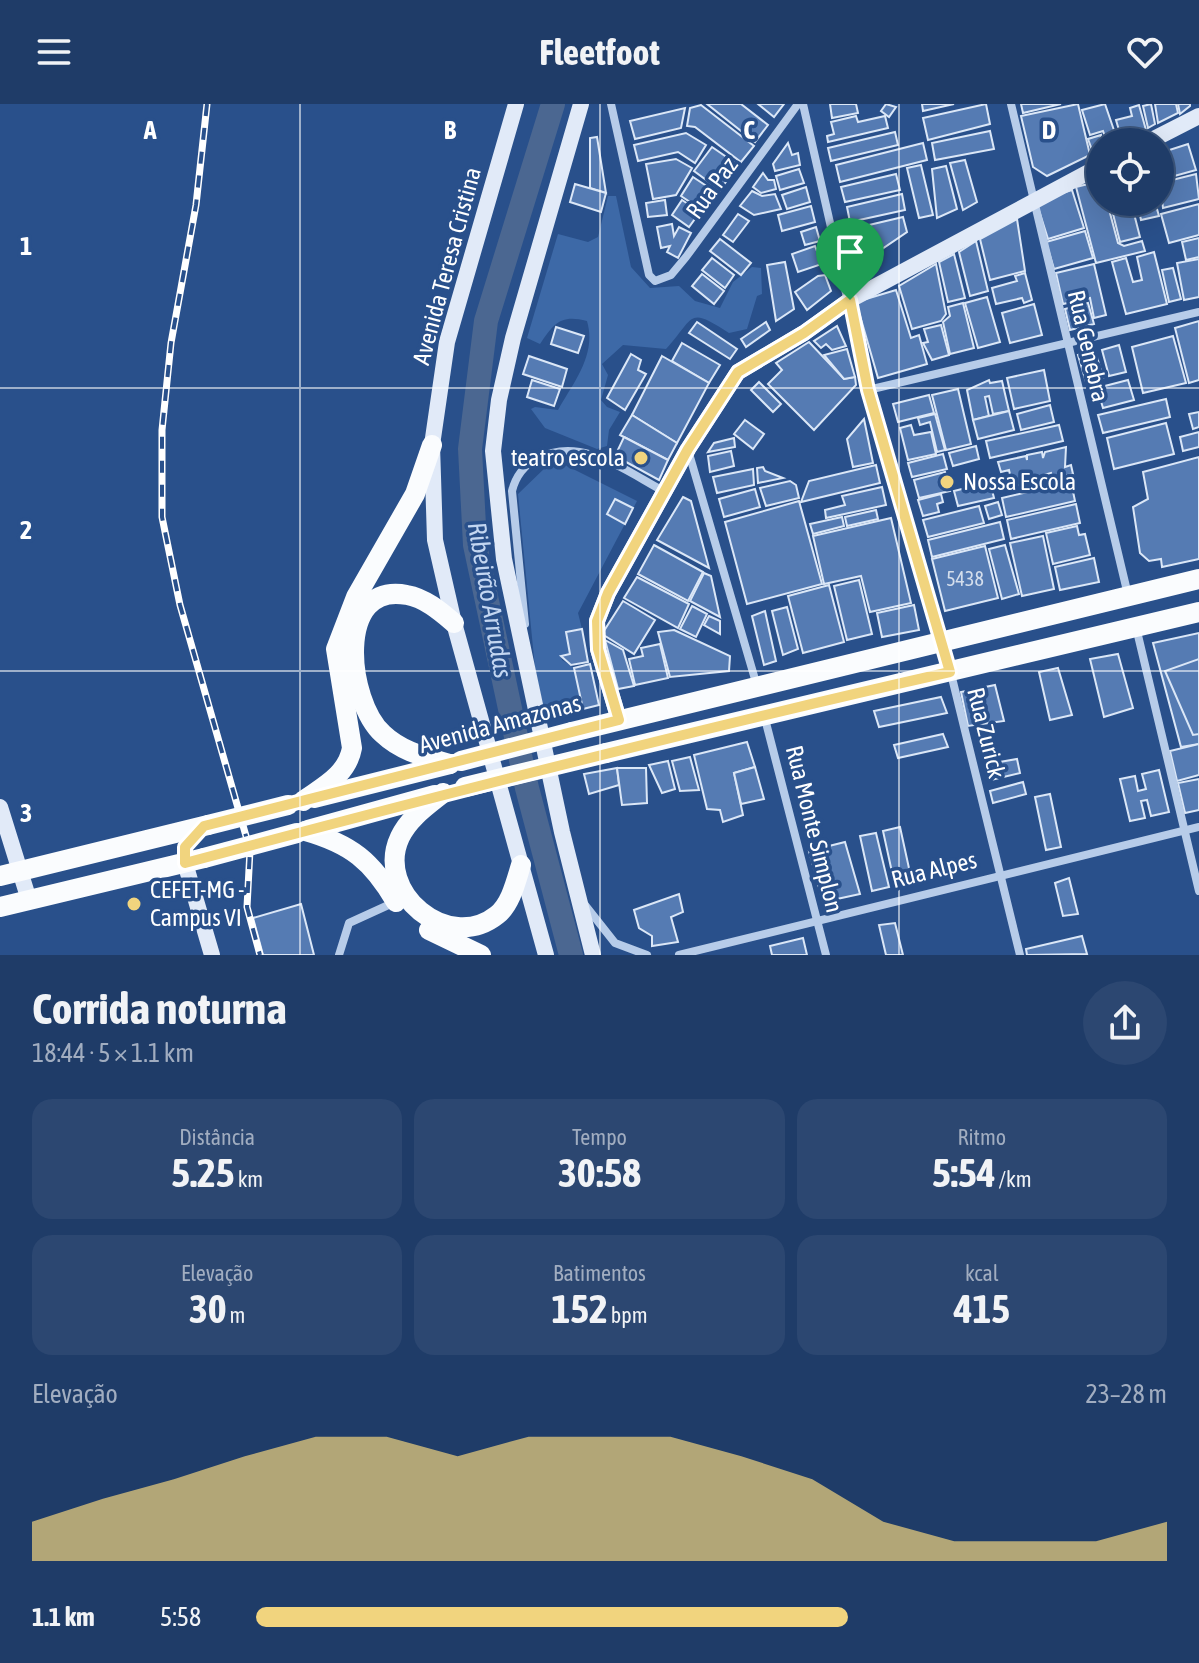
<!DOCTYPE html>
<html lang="pt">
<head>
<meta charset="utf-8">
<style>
  :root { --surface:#1f3c68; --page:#2c4771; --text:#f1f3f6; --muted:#a1adc0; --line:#3c567c; --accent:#f1d47e }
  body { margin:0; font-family:"Asap Condensed",sans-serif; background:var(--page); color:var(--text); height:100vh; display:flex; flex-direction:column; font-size:30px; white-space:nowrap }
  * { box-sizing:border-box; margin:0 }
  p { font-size:26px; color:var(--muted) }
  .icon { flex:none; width:44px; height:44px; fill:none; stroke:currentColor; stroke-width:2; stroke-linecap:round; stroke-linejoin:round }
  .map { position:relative; height:851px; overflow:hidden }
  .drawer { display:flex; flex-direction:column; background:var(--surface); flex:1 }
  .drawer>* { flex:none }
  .tools { position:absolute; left:1086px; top:24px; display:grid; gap:16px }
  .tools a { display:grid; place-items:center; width:88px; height:88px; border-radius:50%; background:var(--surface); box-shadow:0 8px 32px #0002,0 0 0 2px var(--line); font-size:40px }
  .pin { position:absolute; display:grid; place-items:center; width:68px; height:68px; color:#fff; margin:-82px -34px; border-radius:50% 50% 50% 0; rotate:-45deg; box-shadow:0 0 8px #0007 }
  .pin .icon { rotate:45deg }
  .round { display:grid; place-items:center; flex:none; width:84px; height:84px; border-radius:42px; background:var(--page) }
  .summary { display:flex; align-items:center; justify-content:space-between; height:136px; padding:0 32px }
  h1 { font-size:44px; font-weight:700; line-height:60px }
  .figures { display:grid; grid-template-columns:repeat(3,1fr); gap:12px; height:136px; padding:8px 32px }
  .figures div { display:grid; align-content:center; border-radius:20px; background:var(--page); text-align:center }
  .figures b { font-size:40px; font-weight:700 }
  .figures small { font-size:22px; font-weight:400 }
  .figures p { font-size:22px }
  .chart { height:224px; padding:16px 32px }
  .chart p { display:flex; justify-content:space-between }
  .chart svg { width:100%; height:144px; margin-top:8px; fill:var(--accent); opacity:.7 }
  ul { padding:0 32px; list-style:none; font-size:26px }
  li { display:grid; grid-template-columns:128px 96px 1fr; align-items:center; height:60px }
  li i { height:20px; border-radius:10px; background:var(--accent) }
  header { display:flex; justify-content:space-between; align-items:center; height:104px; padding:0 32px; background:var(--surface); font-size:36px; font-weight:700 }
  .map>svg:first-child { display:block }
  .green { fill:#3d69a7 }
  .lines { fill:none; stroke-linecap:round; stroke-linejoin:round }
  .river { stroke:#4b6791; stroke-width:24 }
  .building { fill:#557bb3; stroke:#dbe7f7; stroke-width:2 }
  .street { stroke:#b7cce9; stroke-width:8 }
  .secondary { stroke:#e1eaf8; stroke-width:16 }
  .primary { stroke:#fafcfe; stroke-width:20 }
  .rail-casing { stroke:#fff; stroke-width:7 }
  .rail { stroke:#29508b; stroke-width:4; stroke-dasharray:12; stroke-linecap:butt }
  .primary-bridge { stroke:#fafcfe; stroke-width:20 }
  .route-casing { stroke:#fff; stroke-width:16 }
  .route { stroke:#f1d47e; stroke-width:10 }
  .grid { fill:none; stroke:#fff; stroke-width:2; stroke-opacity:0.55 }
  .poi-dot { fill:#f1d47e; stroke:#29508b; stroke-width:3 }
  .labels { text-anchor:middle; stroke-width:7; stroke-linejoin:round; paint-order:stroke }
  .number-label { font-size:20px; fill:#d4deec }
  .street-label { font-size:24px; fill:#fff; stroke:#29508b }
  .poi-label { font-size:24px; fill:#fff; stroke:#29508b; text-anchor:start }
  .water-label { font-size:26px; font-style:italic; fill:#c3d6f1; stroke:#29508b }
  .grid-label { font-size:26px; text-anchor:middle; font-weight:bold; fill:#fff; stroke:#29508b; stroke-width:7; stroke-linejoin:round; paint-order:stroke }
</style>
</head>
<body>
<header><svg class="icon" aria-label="menu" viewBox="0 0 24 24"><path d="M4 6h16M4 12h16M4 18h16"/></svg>Fleetfoot<svg class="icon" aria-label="heart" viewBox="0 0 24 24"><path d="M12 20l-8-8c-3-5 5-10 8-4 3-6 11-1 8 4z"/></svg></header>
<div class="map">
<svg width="1199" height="851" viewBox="0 0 1199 851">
  <rect width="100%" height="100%" fill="#29508b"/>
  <g class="green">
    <path d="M608,92H616L631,163L650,184L679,182L695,197L720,204L733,178L752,163L761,164L762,190L757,192L747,225L729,229C687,202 696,212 666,245L623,241L602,260L608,271L601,296L607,303L620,308L609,326L607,342L597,345L545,324L531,305L535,303L558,306C573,279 597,251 587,217C561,210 554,219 540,240L527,234L558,130L588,138L598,133Z"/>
    <polygon points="563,360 637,397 578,509 582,525 566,528 570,550 561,552 562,556 574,564 583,605 545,612 535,564 518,390 547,362"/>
  </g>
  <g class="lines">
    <polyline class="river" points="553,0 486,217 470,345 475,441 527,684 571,851"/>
  </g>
  <g class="building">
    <polygon points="707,0 741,0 768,21 755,38"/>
    <polygon points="758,0 784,0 774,13"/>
    <polygon points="830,0 856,0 858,9 832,14"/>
    <polygon points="886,0 896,3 889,13 881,7"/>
    <polygon points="922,0 954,0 923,7"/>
    <polygon points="986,0 990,20 928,36 923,14"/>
    <polygon points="1021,0 1061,0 1023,9"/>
    <polygon points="1078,0 1090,51 1047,72 1033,63 1021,12"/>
    <polygon points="1105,0 1117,35 1107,38 1103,27 1090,31 1082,6"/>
    <polygon points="1151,0 1155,20 1148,24 1143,2"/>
    <polygon points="1155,0 1176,0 1178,9 1158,19"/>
    <polygon points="1178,0 1190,0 1190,2 1180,10"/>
    <polygon points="701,1 754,42 741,58 695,23 687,22 690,4"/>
    <polygon points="1139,1 1146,26 1121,33 1116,16 1132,12 1130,4"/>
    <polygon points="685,4 681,24 635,35 630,17"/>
    <polygon points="856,12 858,18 885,12 888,24 828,38 827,32 834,30 831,18"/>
    <polygon points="990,27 994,45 935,56 932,39"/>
    <polygon points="895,28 898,41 831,57 828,44"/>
    <polygon points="686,29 706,41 695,59 678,48 638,57 634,41"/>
    <polygon points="1101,31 1100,44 1092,46 1088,35"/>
    <polygon points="597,33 606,89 590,84 590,34"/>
    <polygon points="788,39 792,51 798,49 800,61 775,67 773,60"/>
    <polygon points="923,39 927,56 840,78 836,61"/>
    <polygon points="1188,40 1196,66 1160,76 1160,49"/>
    <polygon points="712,43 738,61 720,86 694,67"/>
    <polygon points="676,55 692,64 676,91 653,95 646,60"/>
    <polygon points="965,56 977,98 963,106 950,59"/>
    <polygon points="921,61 933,111 919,114 907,64"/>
    <polygon points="946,62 957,105 937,114 932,65"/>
    <polygon points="799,65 804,79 780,86 776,72"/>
    <polygon points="763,69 768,76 774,76 776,85 761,89 753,83"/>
    <polygon points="896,70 900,86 845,98 841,83"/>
    <polygon points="1196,70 1199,95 1163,104 1160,79"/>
    <polygon points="693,73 717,89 705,108 681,92"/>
    <polygon points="1100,77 1100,98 1107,98 1118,139 1124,142 1142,137 1145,147 1096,159 1076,83"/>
    <polygon points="575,80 606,89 601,108 570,98"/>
    <polygon points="806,83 810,98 787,105 782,91"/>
    <polygon points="1072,86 1084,124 1048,135 1036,97"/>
    <polygon points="752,87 762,92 775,90 781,105 754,111 740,102"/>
    <polygon points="902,90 905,106 850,118 847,103"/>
    <polygon points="665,96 667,111 648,113 646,99"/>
    <polygon points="682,96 700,108 689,123 672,111"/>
    <polygon points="1110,98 1131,98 1140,133 1120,138"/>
    <polygon points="1137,98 1155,98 1159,112 1141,116"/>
    <polygon points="1199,100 1199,131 1169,139 1161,110"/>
    <polygon points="811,102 815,118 782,127 778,111"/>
    <polygon points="738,110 749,117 733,138 723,131"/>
    <polygon points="903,113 907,128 860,160 852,125"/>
    <polygon points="1017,115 1025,167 990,176 980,135"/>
    <polygon points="672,120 674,132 679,123 691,129 678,154 667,148 670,142 661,144 657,123"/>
    <polygon points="816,123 820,137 805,141 801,128"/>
    <polygon points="1085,127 1093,154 1054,165 1046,138"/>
    <polygon points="1199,134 1199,153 1186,156 1182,138"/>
    <polygon points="720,135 751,159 741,171 710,147"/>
    <polygon points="976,137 988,187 970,192 959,148"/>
    <polygon points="815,142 822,160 798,168 792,150"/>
    <polygon points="1154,148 1167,200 1126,210 1112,158 1126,154 1133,178 1142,176 1137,153"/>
    <polygon points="954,150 965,194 948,198 939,158"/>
    <polygon points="712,154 734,171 725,184 702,166"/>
    <polygon points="1199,155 1199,193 1184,196 1177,159"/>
    <polygon points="785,158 794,205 776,217 767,161"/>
    <polygon points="936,160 946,210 941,217 912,225 899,182"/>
    <polygon points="1094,160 1106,211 1094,214 1090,194 1063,200 1056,169"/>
    <polygon points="1173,164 1181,195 1169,198 1162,166"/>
    <polygon points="1025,169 1032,196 1024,199 1022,194 996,200 992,184 1017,177 1015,172"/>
    <polygon points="702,170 724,187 714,200 692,182"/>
    <polygon points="825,171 831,187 807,206 795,188 818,172"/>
    <polygon points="896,186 911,234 919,231 927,260 878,274 856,198"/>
    <polygon points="987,193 1000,238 978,244 965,199"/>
    <polygon points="963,199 974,244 950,250 943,218 950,212 948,203"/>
    <polygon points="1088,199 1094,220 1070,226 1065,205"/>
    <polygon points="1034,200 1042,231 1010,239 1002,209"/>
    <polygon points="1199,217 1199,276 1189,279 1175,224"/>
    <polygon points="697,218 737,245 730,255 689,229"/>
    <polygon points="766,218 770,226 746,243 741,235"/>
    <polygon points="941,221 949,251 932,256 923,239 928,238 924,225"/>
    <polygon points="837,222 846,242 832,246 826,240 821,244 814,237"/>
    <polygon points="556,223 584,232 578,249 551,240"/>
    <polygon points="1173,232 1186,279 1143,289 1132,243"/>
    <polygon points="809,238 844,275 855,273 856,281 814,326 768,280 782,266 776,259"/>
    <polygon points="682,239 720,261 709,279 672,257"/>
    <polygon points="1119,241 1126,268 1109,272 1102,246"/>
    <polygon points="847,245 855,273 844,275 824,251"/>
    <polygon points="1095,246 1103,274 1086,278 1078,251"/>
    <polygon points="631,250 641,256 638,266 646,270 625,306 607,294"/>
    <polygon points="529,252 567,265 562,283 523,270"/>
    <polygon points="662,252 709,279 677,339 632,311"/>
    <polygon points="1044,266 1050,297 1014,305 1007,274"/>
    <polygon points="532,276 560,285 554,302 527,293"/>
    <polygon points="989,276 990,279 1002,277 1009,307 993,310 989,292 985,293 989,312 973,316 967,286"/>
    <polygon points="1128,276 1134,296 1103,304 1097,284"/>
    <polygon points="759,278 781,300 773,308 751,286"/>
    <polygon points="958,285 971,340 946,346 932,291"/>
    <polygon points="929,291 934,309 898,318 893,300"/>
    <polygon points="1166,295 1170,313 1103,329 1098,311"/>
    <polygon points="1050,301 1054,318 1021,326 1017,310"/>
    <polygon points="1009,307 1014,326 978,335 973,316"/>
    <polygon points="1199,308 1199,323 1193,325 1189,310"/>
    <polygon points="935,310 945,346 937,348 930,318 920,321 918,314"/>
    <polygon points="632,311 677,339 668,356 620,331"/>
    <polygon points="864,315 873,359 853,363 847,335"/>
    <polygon points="745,316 764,330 753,345 734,330"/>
    <polygon points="1166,319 1174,350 1114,365 1107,334"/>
    <polygon points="911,321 914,331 931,328 936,350 908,356 900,324"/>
    <polygon points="1059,321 1063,337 990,354 986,337"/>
    <polygon points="1199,328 1199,343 1183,347 1180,333"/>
    <polygon points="624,333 668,356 659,376 615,352"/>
    <polygon points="734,334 735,343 708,348 714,339"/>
    <polygon points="976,342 979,355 953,362 949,349"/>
    <polygon points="1066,343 1065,363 1071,361 1073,370 1052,374 1051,369 1044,371 1046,376 1035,379 1034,374 1027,376 1028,379 1006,384 1004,376 1011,375 1009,366 1001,368 998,358 1026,352 1027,356 1027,351 1042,348 1043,354 1045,348"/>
    <polygon points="731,347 734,362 710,368 708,352"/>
    <polygon points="943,350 947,365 912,373 908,359"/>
    <polygon points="1199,353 1199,455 1162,463 1161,455 1149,457 1140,449 1133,403 1148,395 1143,368"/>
    <polygon points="876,361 880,379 801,398 809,377"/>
    <polygon points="763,363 765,367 783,374 758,379 757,364"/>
    <polygon points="753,365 754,381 717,389 713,373"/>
    <polygon points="945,368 950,387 919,394 914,376"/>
    <polygon points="790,377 796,381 799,394 766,402 760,384"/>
    <polygon points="990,378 994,394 958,402 954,387"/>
    <polygon points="1071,378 1075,397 1006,413 1002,394"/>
    <polygon points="882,383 886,401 826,414 825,406 845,401 842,392"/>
    <polygon points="755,385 760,403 724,413 719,395"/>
    <polygon points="941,390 943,398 937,400 939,408 923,412 918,396"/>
    <polygon points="683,393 691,397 709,464 657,436"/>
    <polygon points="615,395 633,404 625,420 607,410"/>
    <polygon points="799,397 822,480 747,500 725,418"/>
    <polygon points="998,398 1002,411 989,415 985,402"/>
    <polygon points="1076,400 1080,419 1011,435 1007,416"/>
    <polygon points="979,402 984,419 928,433 923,416"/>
    <polygon points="876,406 878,415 847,422 845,413"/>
    <polygon points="842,413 844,422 813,430 810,420"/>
    <polygon points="891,414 911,499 870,508 861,472 824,480 813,432"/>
    <polygon points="1000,418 1004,435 932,453 928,436"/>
    <polygon points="1077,422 1079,431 1085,430 1090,451 1053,460 1046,429"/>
    <polygon points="1043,432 1054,485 1022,492 1010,439"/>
    <polygon points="654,441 703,468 688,497 638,470"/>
    <polygon points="1005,441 1019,490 1002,495 989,445"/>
    <polygon points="985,442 998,494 945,507 932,455"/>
    <polygon points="1094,454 1099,478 1060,486 1055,463"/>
    <polygon points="704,469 711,472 720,513 690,497"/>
    <polygon points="637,473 689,500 678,524 624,494"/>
    <polygon points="859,476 872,530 847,536 834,482"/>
    <polygon points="829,481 844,538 803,549 788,492"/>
    <polygon points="623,497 655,516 634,550 602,530"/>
    <polygon points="914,501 919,526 882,533 877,509"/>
    <polygon points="692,502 707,510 696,533 680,525"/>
    <polygon points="787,503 798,545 783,551 772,507"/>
    <polygon points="765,507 776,557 764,561 752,512"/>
    <polygon points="709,512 720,517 720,530 704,521"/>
    <polygon points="582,525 588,558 571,561 561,552 570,550 566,528"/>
    <polygon points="674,526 730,552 729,567 670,573 658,528"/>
    <polygon points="1199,529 1199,640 1181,643 1153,539"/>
    <polygon points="605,536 623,546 634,582 618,585"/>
    <polygon points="660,540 668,574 635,581 629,555 643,552 641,544"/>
    <polygon points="1118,550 1133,604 1104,613 1090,555"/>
    <polygon points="1199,555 1199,630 1193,631 1165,567"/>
    <polygon points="590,560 599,601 583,605 574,564"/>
    <polygon points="1058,564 1072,611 1050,616 1039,568"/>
    <polygon points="995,581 1004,617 968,622 961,588"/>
    <polygon points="941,593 947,609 879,623 874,607"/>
    <polygon points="943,630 948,643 898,654 894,641"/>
    <polygon points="747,638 755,663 734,669 743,711 723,718 720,706 707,705 694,651"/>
    <polygon points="1199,640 1199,671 1177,677 1170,647"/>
    <polygon points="690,653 699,686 680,687 672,657"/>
    <polygon points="1017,655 1020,669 991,676 988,660"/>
    <polygon points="668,657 675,685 662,689 649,661"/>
    <polygon points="755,663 764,695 741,700 734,669"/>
    <polygon points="617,664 619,681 589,690 584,670"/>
    <polygon points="617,664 646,664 647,699 622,701"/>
    <polygon points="1159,666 1169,708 1151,712 1147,696 1141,697 1145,714 1130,717 1120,675 1135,672 1138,687 1146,685 1142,670"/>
    <polygon points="1199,675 1199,706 1185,709 1178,679"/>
    <polygon points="1023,678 1026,690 993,699 990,687"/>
    <polygon points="1050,690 1061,743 1046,746 1035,693"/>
    <polygon points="900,723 912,778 895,782 883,727"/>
    <polygon points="876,729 889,783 872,787 860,732"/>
    <polygon points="845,738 860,790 823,798 809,747"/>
    <polygon points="1069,774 1078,810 1063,812 1055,779"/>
    <polygon points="679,790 683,808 671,813 678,838 652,842 652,832 639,824 634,806"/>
    <polygon points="301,800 314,851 263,851 253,814"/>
    <polygon points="895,819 903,851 886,851 879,821"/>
    <polygon points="1082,832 1087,850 1027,851 1026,845"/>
    <polygon points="803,834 807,851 772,851 770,842"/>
  </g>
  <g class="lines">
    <g class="street">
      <polyline points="611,0 649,171 655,177 671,171 686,153 798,0"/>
      <polyline points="803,0 868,286 943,537 1020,851"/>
      <polyline points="1011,0 1128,491"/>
      <polyline points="868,286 1199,208"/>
      <polyline points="688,346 757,582"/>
      <path d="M525,520L512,387C516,371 524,361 538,354C583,331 628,369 667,389"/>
      <polyline points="1136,523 1199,787"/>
      <polyline points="764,611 826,851"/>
      <polyline points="585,801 615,839 647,851"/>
      <polyline points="339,851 349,819 395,798"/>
      <polyline points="679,851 1199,723"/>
    </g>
    <g class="secondary">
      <polyline points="516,0 447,238 432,341 435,436 454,519 546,851"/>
      <polyline points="581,0 513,234 499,296 493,347 504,455 562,728 593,851"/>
      <polyline points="1148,38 1199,12"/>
      <polyline points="619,616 598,545 597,517 608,489 688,345 738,268 804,229 850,196 1100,62"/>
      <polyline points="0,703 29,796"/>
      <polyline points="185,759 212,851"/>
    </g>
    <g class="primary">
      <polyline points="572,628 1199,475"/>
      <polyline points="606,649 1199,508"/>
      <path d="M450,660C426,653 402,648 383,630C347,598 334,477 407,491C425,494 441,508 454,519"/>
      <path d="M443,689C427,702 409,714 400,733C374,788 448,850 497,811C511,800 516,777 521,761"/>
      <polyline points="314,694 450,660"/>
      <path d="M303,697C324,682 347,671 352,644L336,545L356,493L415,390L432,341"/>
      <polyline points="308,726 435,691"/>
      <path d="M305,727C351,740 372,757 396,798"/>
      <polyline points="0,772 208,721"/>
      <polyline points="0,803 204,754"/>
      <polyline points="429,826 481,851"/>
    </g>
    <g class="rail-casing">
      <polyline id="rail" points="207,0 196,101 171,239 162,326 162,413 180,501 250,746 247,803 260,851"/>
    </g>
    <use href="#rail" class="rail"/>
    <g class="primary-bridge">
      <polyline points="461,657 572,628"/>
      <polyline points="465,683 606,649"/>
      <polyline points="208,721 288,701"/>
      <polyline points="204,754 297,729"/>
    </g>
  </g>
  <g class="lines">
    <g class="route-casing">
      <path id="route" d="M850,196L868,286L950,568C693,626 439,691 185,759V743L204,722L619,616L598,545L597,517L608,489L688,345L738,268L804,229Z"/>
    </g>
    <use href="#route" class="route"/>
  </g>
  <path class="grid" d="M300,0V851M600,0V851M899,0V851M0,284H1199M0,567H1199"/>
  <g class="poi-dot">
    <circle cx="641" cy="354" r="8"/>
    <circle cx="947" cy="378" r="8"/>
    <circle cx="134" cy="800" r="8"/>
  </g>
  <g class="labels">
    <g class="number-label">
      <text x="965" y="482">5438</text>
    </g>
    <g class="street-label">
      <text transform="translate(712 84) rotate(-54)" y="8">Rua Paz</text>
      <text transform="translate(447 162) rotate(-75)" y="8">Avenida Teresa Cristina</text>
      <text transform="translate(1088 242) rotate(77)" y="8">Rua Genebra</text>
      <text transform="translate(500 620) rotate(-15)" y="8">Avenida Amazonas</text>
      <text transform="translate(986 629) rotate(76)" y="8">Rua Zurick</text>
      <text transform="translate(814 725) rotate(76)" y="8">Rua Monte Simplon</text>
      <text transform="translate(934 766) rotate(-14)" y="8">Rua Alpes</text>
    </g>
    <g class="poi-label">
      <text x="625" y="362" text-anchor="end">teatro escola</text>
      <text x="963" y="386">Nossa Escola</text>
      <text x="150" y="794">CEFET-MG -<tspan x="150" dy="28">Campus VI</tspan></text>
    </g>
    <g class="water-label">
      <text transform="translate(490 496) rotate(80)" y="9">Ribeirão Arrudas</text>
    </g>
  </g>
  <g class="grid-label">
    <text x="150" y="35">A</text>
    <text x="450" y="35">B</text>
    <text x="749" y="35">C</text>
    <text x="1049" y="35">D</text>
    <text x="26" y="151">1</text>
    <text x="26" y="435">2</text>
    <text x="26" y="718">3</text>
  </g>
</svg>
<div class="tools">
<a><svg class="icon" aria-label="locate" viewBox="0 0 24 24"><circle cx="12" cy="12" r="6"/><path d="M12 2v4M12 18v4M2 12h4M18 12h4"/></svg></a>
</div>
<div class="pin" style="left:850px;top:196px;background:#1e9e55"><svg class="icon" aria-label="arrive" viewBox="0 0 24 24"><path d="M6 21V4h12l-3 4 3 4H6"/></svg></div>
</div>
<section class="drawer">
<div class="summary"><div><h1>Corrida noturna</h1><p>18:44 · 5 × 1.1 km</p></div><a class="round"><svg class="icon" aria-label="share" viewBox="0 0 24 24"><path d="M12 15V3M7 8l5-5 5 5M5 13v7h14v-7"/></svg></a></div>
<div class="figures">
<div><p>Distância</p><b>5.25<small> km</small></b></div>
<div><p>Tempo</p><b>30:58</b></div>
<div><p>Ritmo</p><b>5:54<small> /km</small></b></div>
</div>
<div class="figures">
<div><p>Elevação</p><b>30<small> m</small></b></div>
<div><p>Batimentos</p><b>152<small> bpm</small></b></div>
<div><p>kcal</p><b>415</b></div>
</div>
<div class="chart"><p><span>Elevação</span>23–28 m</p>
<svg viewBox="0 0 160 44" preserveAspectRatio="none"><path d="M0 44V32L10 25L20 19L30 12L40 6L50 6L60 12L70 6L80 6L90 6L100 12L110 19L120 32L130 38L140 38L150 38L160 32V44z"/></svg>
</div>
<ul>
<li><b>1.1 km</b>5:58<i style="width:65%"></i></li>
</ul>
</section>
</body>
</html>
